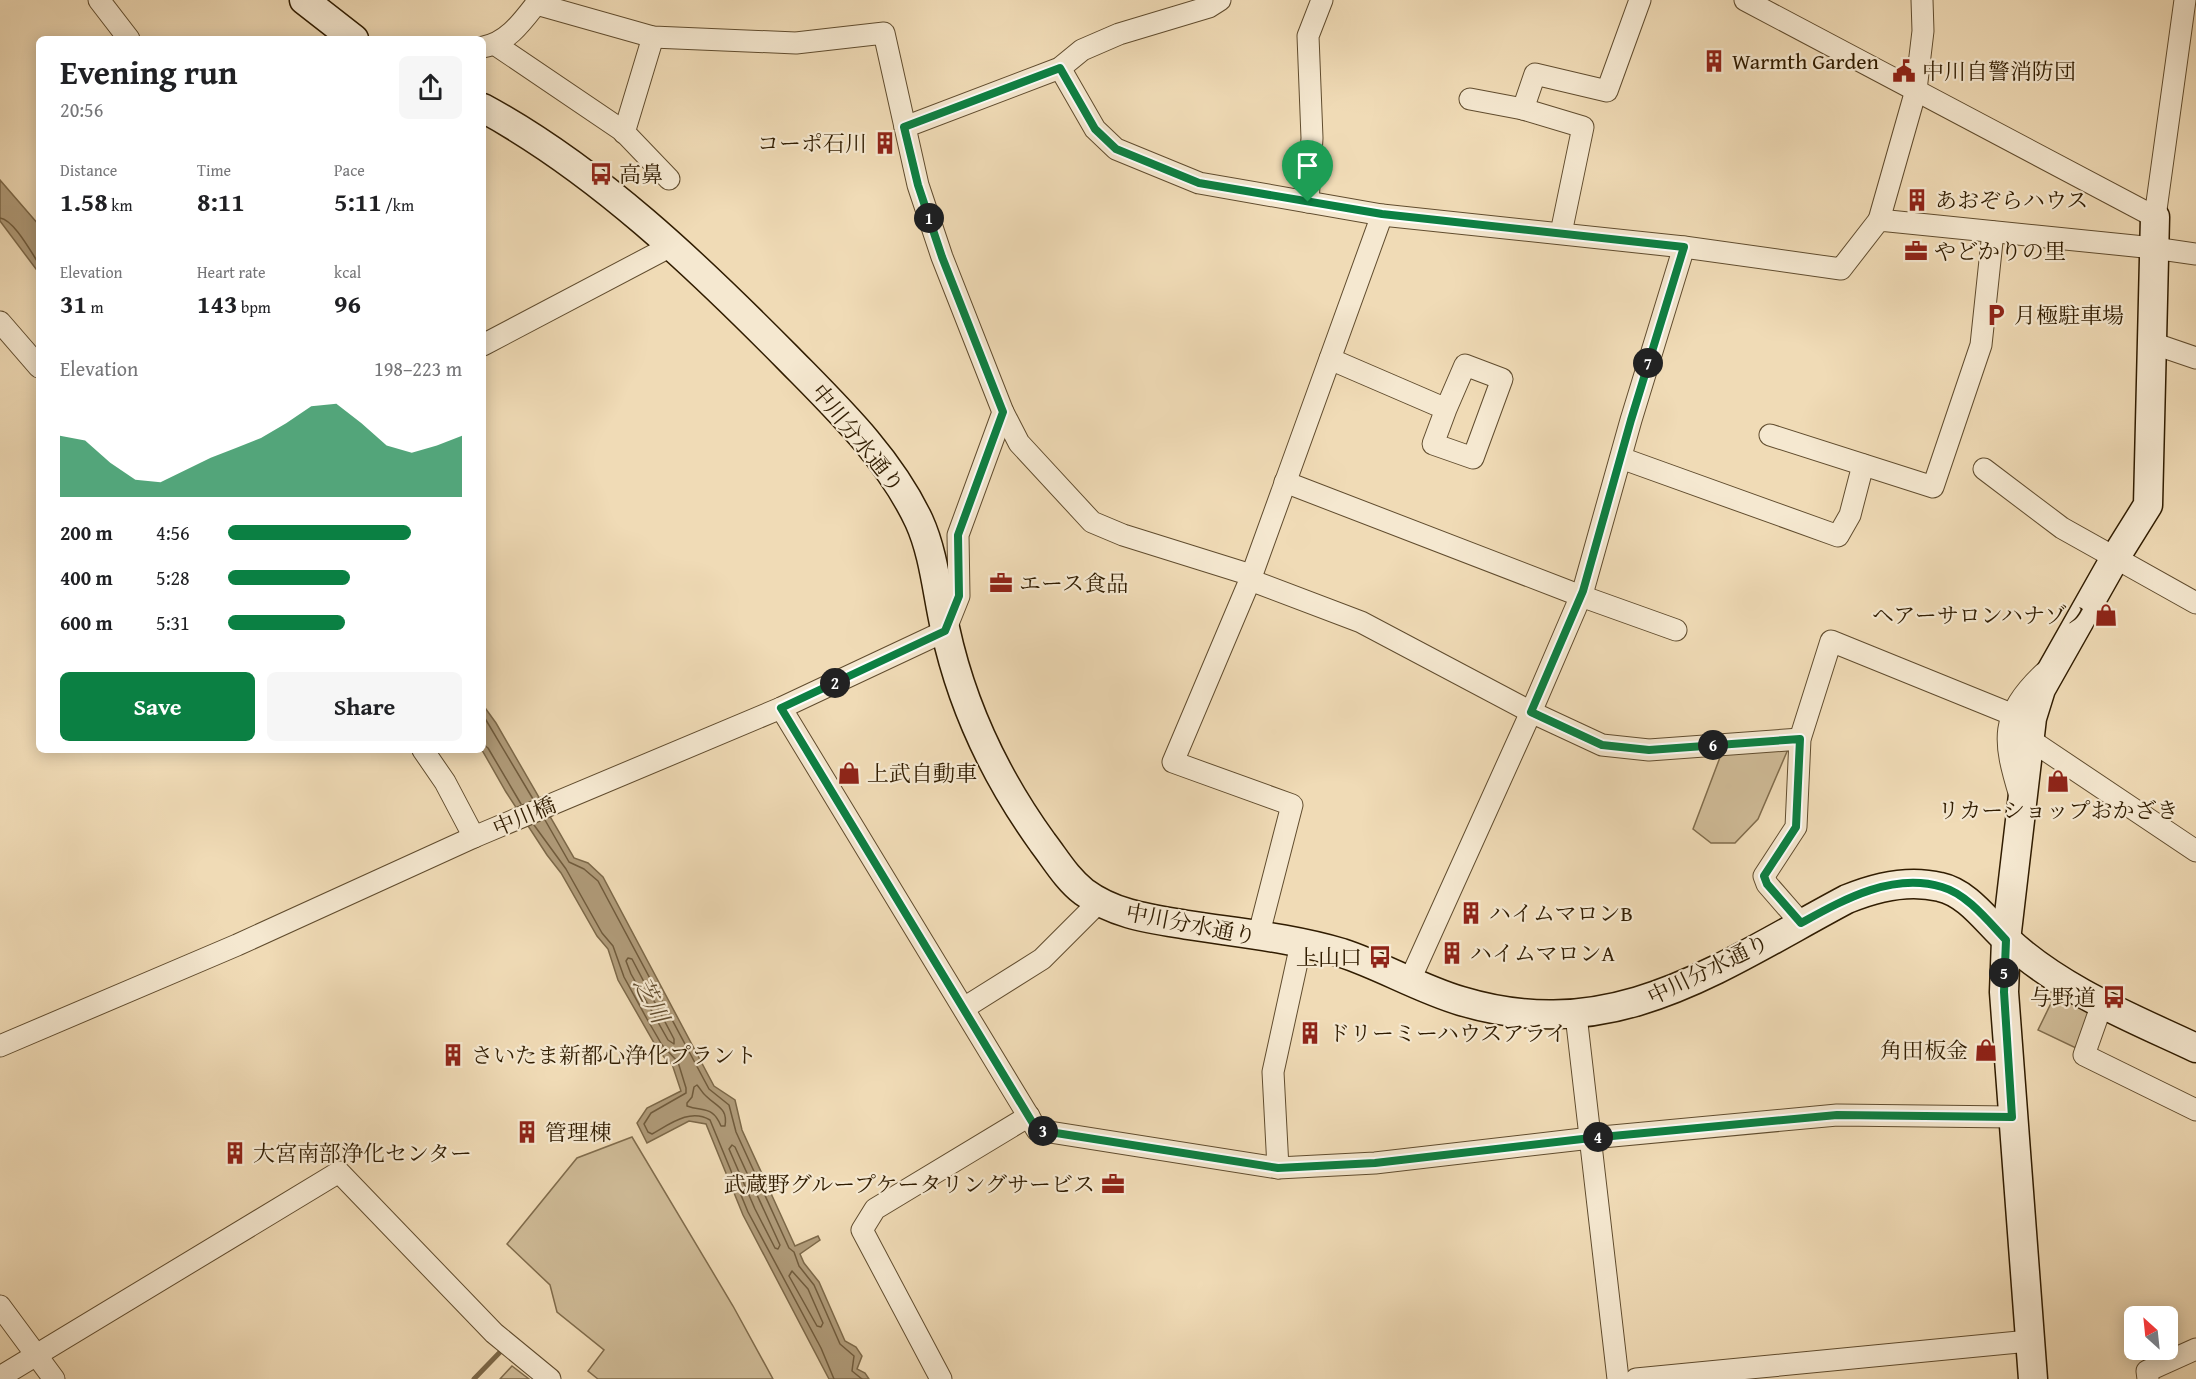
<!DOCTYPE html>
<html lang="en">
<head>
<meta charset="utf-8">
<style>
  :root { --surface:#fff; --page:#f6f6f6; --text:#202124; --muted:#757577; --accent:#0b8043 }
  body { margin:0; font-family:"Gentium Book Plus","Noto Serif JP",serif; background:var(--page); color:var(--text); height:100vh; display:flex; flex-direction:column; font-size:22px; white-space:nowrap }
  * { box-sizing:border-box; margin:0 }
  p { font-size:20px; color:var(--muted) }
  .icon { flex:none; width:33px; height:33px; fill:none; stroke:currentColor; stroke-width:2; stroke-linecap:round; stroke-linejoin:round }
  .map { position:relative; flex:1; overflow:hidden }
  .drawer { position:absolute; left:36px; top:36px; width:450px; height:717px; display:flex; flex-direction:column; background:var(--surface); border-radius:9px; box-shadow:0 3px 15px #0003 }
  .drawer>* { flex:none }
  .needle { width:39px; rotate:333deg }
  .buttons { position:absolute; left:2124px; top:1306px; display:grid; gap:12px }
  .buttons a { display:grid; place-items:center; width:54px; height:54px; border-radius:9px; background:var(--surface); box-shadow:0 3px 15px #0003; font-size:30px }
  .pin { position:absolute; display:grid; place-items:center; width:51px; height:51px; color:#fff; margin:-62px -26px; border-radius:50% 50% 50% 0; rotate:-45deg; box-shadow:0 0 6px #0007 }
  .pin .icon { rotate:45deg }
  .km { position:absolute; width:30px; height:30px; margin:-15px; border-radius:50%; background:#222; color:#fff; font-size:16px; line-height:30px; text-align:center }
  .round { display:grid; place-items:center; flex:none; width:63px; height:63px; border-radius:9px; background:var(--page) }
  .summary { display:flex; align-items:center; justify-content:space-between; height:102px; padding:0 24px }
  h1 { font-size:33px; font-weight:700; line-height:45px }
  .stats { display:grid; grid-template-columns:repeat(3,1fr); gap:9px; height:102px; padding:6px 24px }
  .stats div { display:grid; align-content:center }
  .stats b { font-size:26px; font-weight:700 }
  .stats small { font-size:16px; font-weight:400 }
  .stats p { font-size:16px }
  .chart { height:168px; padding:12px 24px }
  .chart p { display:flex; justify-content:space-between }
  .chart svg { width:100%; height:108px; margin-top:6px; fill:var(--accent); opacity:.7 }
  .primary-button { display:flex; gap:12px; margin-top:auto; padding:12px 24px }
  .primary-button a { flex:1; height:69px; border-radius:9px; background:var(--accent); color:#fff; font-size:24px; font-weight:700; line-height:69px; text-align:center }
  .primary-button a+a { background:var(--page); color:var(--text) }
  ul { padding:0 24px; list-style:none; font-size:20px }
  li { display:grid; grid-template-columns:96px 72px 1fr; align-items:center; height:45px }
  li i { height:15px; border-radius:8px; background:var(--accent) }
  .map>svg:first-child { display:block }
  .green { fill:#cfbb97; stroke:#806c4c; stroke-width:1.5 }
  .water { fill:#af9a78; stroke:#7c6848; stroke-width:1.5 }
  .lines { fill:none; stroke-linecap:round; stroke-linejoin:round }
  .shore { stroke:#705b3c; stroke-width:1.5 }
  .stream { stroke:#7c6848; stroke-width:5 }
  .street-casing { stroke:#604c2e; stroke-width:23 }
  .secondary-casing { stroke:#301c00; stroke-width:31 }
  .street { stroke:#f5e8d0; stroke-width:21 }
  .secondary { stroke:#f5e8d0; stroke-width:28 }
  .route-casing { stroke:#fff; stroke-width:12 }
  .route { stroke:#0b8043; stroke-width:8 }
  .labels { text-anchor:middle; stroke-width:4.5; stroke-linejoin:round; paint-order:stroke }
  .poi-label { font-size:22px; fill:#301c00; stroke:#f5e8d0; text-anchor:start }
  .street-label { font-size:22px; fill:#301c00; stroke:#f5e8d0 }
  .water-label { font-size:24px; font-style:italic; fill:#634e30; stroke:#f5e8d0 }
</style>
</head>
<body>
<div class="map">
<svg width="2196" height="1379" viewBox="0 0 2196 1379">
  <rect width="100%" height="100%" fill="#f0dbb6"/>
  <filter id="stains"><feTurbulence type="fractalNoise" baseFrequency=".00333" numOctaves="4"/><feColorMatrix values="0 0 0 0 .2 0 0 0 0 .09 0 0 0 0 .02 0 0 0 .5 -.17"/></filter>
  <radialGradient id="worn" r=".72"><stop offset=".6" stop-color="#630" stop-opacity="0"/><stop offset="1" stop-color="#630" stop-opacity=".3"/></radialGradient>
  <g class="green">
    <polygon points="1789,747 1758,819 1735,843 1711,843 1693,829 1722,752"/>
    <polygon points="2056,993 2094,1011 2078,1049 2038,1030"/>
    <polygon points="632,1137 733,1306 773,1379 598,1379 588,1371 604,1350 557,1312 550,1285 507,1244 577,1158"/>
    <polygon points="512,1366 529,1379 500,1379"/>
  </g>
  <g class="water">
    <polygon points="0,180 39,225 39,273 0,221"/>
    <polygon points="483,705 496,723 574,858 588,863 603,877 714,1086 735,1100 742,1130 795,1246 818,1236 820,1240 800,1254 804,1263 819,1282 845,1341 856,1347 862,1356 857,1369 865,1373 869,1379 829,1379 743,1215 706,1124 689,1121 647,1143 637,1123 647,1108 681,1091 672,1064 667,1061 657,1048 618,980 608,949 597,936 561,873 547,855 506,792 482,750"/>
  </g>
  <g class="lines">
    <g class="shore">
      <path d="M0,218C14,220 31,252 39,264"/>
      <polyline points="483,715 533,799"/>
      <polyline points="483,744 488,748 521,804"/>
      <polyline points="545,820 569,862 584,869 598,881 709,1089 729,1105 736,1132 789,1248 794,1252 799,1266 814,1285 840,1344 854,1356 852,1371 862,1379"/>
      <path d="M534,825L566,869L602,933L613,946L624,977L647,1019L662,1045L678,1062L686,1088V1093L651,1113L644,1124L648,1132L652,1134C670,1124 690,1108 710,1120L748,1212L821,1348L834,1379"/>
      <polygon points="628,958 632,959 674,1039 674,1044 668,1040 631,974 626,961"/>
      <path d="M697,1085C700,1088 702,1093 706,1096C717,1107 728,1108 725,1126H721C713,1106 704,1112 687,1106V1103L692,1097L694,1087Z"/>
      <polygon points="732,1145 735,1147 780,1245 778,1249 775,1248 755,1209 729,1149"/>
      <polygon points="792,1271 808,1289 823,1323 821,1327 817,1326 789,1276"/>
    </g>
    <polyline class="stream" points="474,1379 504,1348"/>
    <g class="street-casing">
      <g id="street">
        <polyline points="99,0 129,39"/>
        <polyline points="1745,0 2155,217 2185,0"/>
        <polyline points="496,45 623,131 669,179"/>
        <path d="M483,47C507,43 522,22 536,4L653,37L796,43L884,33L905,127"/>
        <polyline points="1060,68 1095,129 1116,149 1199,183 1382,215 1684,247 1841,269 1879,220 2154,248 2196,254"/>
        <polyline points="1470,99 1523,109 1583,127 1561,233"/>
        <polyline points="1523,109 1535,74 1607,91 1640,0"/>
        <polyline points="624,133 653,37"/>
        <polyline points="1308,202 1312,138 1308,36 1322,0"/>
        <polyline points="1879,220 1916,90 1923,31 1922,0"/>
        <polyline points="0,322 39,367"/>
        <polyline points="2152,343 2196,358"/>
        <polyline points="483,345 671,246"/>
        <polyline points="1330,359 1446,409 1433,444 1473,458 1502,379 1465,365 1446,409"/>
        <polyline points="1003,412 1019,443 1092,522 1123,535 1251,575"/>
        <polyline points="1770,435 1933,487 1981,345 1993,232"/>
        <polyline points="1621,458 1838,536 1850,515 1863,465"/>
        <polyline points="1984,469 2062,528 2196,603"/>
        <polyline points="1285,482 1581,596 1676,630"/>
        <polyline points="1250,580 1361,622 1531,712 1602,745 1649,750 1800,739"/>
        <polyline points="781,708 1037,1130 1278,1168 1375,1163 1591,1138 1837,1115 2012,1117"/>
        <polyline points="2029,739 2196,851"/>
        <polyline points="423,750 445,782 474,837"/>
        <path d="M2020,796C2003,740 1999,716 2044,673"/>
        <polyline points="1801,923 1767,884 1764,876 1796,827 1800,739 1831,641 2011,714"/>
        <polyline points="1258,937 1292,805 1173,762 1250,580 1382,215"/>
        <polyline points="1409,982 1531,712 1583,591 1631,420 1684,247"/>
        <polyline points="2102,1004 2084,1055 2196,1110"/>
        <polyline points="964,1008 1042,959 1099,902"/>
        <polyline points="1576,1015 1618,1379"/>
        <polyline points="0,1046 237,945 474,837 781,708 945,631 959,596 958,535 1003,412 942,257 918,185 905,127 1060,68 1082,50 1119,34 1209,7 1220,0"/>
        <polyline points="1278,1168 1273,1072 1301,944"/>
        <polyline points="0,1306 54,1379"/>
        <polyline points="0,1377 339,1172 494,1333 550,1379"/>
        <polyline points="941,1379 862,1230 875,1209 1029,1116"/>
        <polyline points="1636,1379 2029,1341"/>
        <polyline points="2148,1379 2147,1371 2196,1349"/>
      </g>
    </g>
    <g class="secondary-casing">
      <g id="secondary">
        <polyline points="304,0 354,39"/>
        <path d="M483,108C597,170 697,266 787,357C836,407 889,457 919,521C934,554 937,593 945,628C962,707 996,778 1043,843C1056,860 1067,879 1084,892C1115,915 1152,919 1188,925C1239,933 1292,938 1342,953C1382,966 1420,989 1461,1001C1613,1047 1719,967 1847,899C1876,887 1908,879 1940,887C1968,893 1987,922 2007,940C2061,990 2130,1017 2196,1048"/>
        <polyline points="2033,1379 2004,992 2006,940 2032,718 2041,689 2115,558 2148,505 2155,217"/>
      </g>
    </g>
    <use href="#street" class="street"/>
    <use href="#secondary" class="secondary"/>
  </g>
  <g class="lines">
    <g class="route-casing">
      <path id="route" d="M1060,68L1095,129L1116,149L1199,183L1382,214L1684,247L1631,420L1583,591L1531,712L1602,745L1649,750L1800,739L1796,827L1764,876L1767,884L1801,923C1843,900 1892,872 1942,887C1967,894 1988,921 2006,940L2004,992L2012,1117L1837,1115L1591,1138L1375,1163L1278,1168L1037,1130L781,708L945,631L959,596L958,535L1003,412L942,257L918,185L904,127Z"/>
    </g>
    <use href="#route" class="route"/>
  </g>
  <defs>
    <g id="building-bare" transform="scale(1.8)"><path d="M-4-6H4V6H1V3H-1V6H-4ZM-2.5-4.3h1.7v1.8h-1.7ZM.8-4.3h1.7v1.8H.8ZM-2.5-1h1.7V.8h-1.7ZM.8-1h1.7V.8H.8Z" fill="#8f2418" stroke="#f5e8d0" stroke-width="2.5" paint-order="stroke"/></g>
    <g id="civic-bare" transform="scale(1.8)"><path d="M-.6-6.5H3V-4.5H.6V-3L4-1V1h2V6H-6V1h2V-1L-.6-3ZM-1.2 2.5V6h2.4V2.5Z" fill="#8f2418" stroke="#f5e8d0" stroke-width="2.5" paint-order="stroke"/></g>
    <g id="bus-bare" transform="scale(1.8)"><path d="M-5-6H5V4H4V6H2V4H-2V6H-4V4H-5ZM-3.5-4V0h7V-4ZM-3.5 1.2v1.5H-2V1.2ZM2 1.2v1.5H3.5V1.2Z" fill="#8f2418" stroke="#f5e8d0" stroke-width="2.5" paint-order="stroke"/></g>
    <g id="office-bare" transform="scale(1.8)"><path d="M-6-3h4V-5.5h4V-3h4V5H-6ZM-1-4.5V-3h2v-1.5ZM-6 0V1H6V0Z" fill="#8f2418" stroke="#f5e8d0" stroke-width="2.5" paint-order="stroke"/></g>
    <g id="parking-bare" transform="scale(1.8)"><path d="M-3.5-5.5H1a3.5 3.5 0 0 1 0 7H-1V5.5H-3.5ZM-1-3.4V-.6H.8a1.4 1.4 0 0 0 0-2.8Z" fill="#8f2418" stroke="#f5e8d0" stroke-width="2.5" paint-order="stroke"/></g>
    <g id="shop-bare" transform="scale(1.8)"><path d="M-5-2.5h2.3a2.7 3.5 0 0 1 5.4 0H5L5.5 6h-11ZM-1.5-2.5h3a1.5 2.3 0 0 0-3 0Z" fill="#8f2418" stroke="#f5e8d0" stroke-width="2.5" paint-order="stroke"/></g>
  </defs>
  <g fill-rule="evenodd">
    <use href="#building-bare" x="1714" y="61"/>
    <use href="#civic-bare" x="1904" y="71"/>
    <use href="#building-bare" x="885" y="143"/>
    <use href="#bus-bare" x="601" y="174"/>
    <use href="#building-bare" x="1917" y="200"/>
    <use href="#office-bare" x="1916" y="251"/>
    <use href="#parking-bare" x="1996" y="315"/>
    <use href="#office-bare" x="1001" y="583"/>
    <use href="#shop-bare" x="2106" y="615"/>
    <use href="#shop-bare" x="849" y="773"/>
    <use href="#shop-bare" x="2058" y="781"/>
    <use href="#building-bare" x="1471" y="913"/>
    <use href="#building-bare" x="1452" y="953"/>
    <use href="#bus-bare" x="1380" y="957"/>
    <use href="#bus-bare" x="2114" y="997"/>
    <use href="#building-bare" x="1310" y="1033"/>
    <use href="#shop-bare" x="1986" y="1050"/>
    <use href="#building-bare" x="453" y="1055"/>
    <use href="#building-bare" x="527" y="1132"/>
    <use href="#building-bare" x="235" y="1153"/>
    <use href="#office-bare" x="1113" y="1184"/>
  </g>
  <g class="labels">
    <g class="poi-label">
      <text x="1732" y="69">Warmth Garden</text>
      <text x="1922" y="79">中川自警消防団</text>
      <text x="867" y="151" text-anchor="end">コーポ石川</text>
      <text x="619" y="182">高鼻</text>
      <text x="1935" y="208">あおぞらハウス</text>
      <text x="1934" y="259">やどかりの里</text>
      <text x="2014" y="323">月極駐車場</text>
      <text x="1019" y="591">エース食品</text>
      <text x="2088" y="623" text-anchor="end">ヘアーサロンハナゾノ</text>
      <text x="867" y="781">上武自動車</text>
      <text x="2058" y="818" text-anchor="middle">リカーショップおかざき</text>
      <text x="1489" y="921">ハイムマロンB</text>
      <text x="1470" y="961">ハイムマロンA</text>
      <text x="1362" y="965" text-anchor="end">上山口</text>
      <text x="2096" y="1005" text-anchor="end">与野道</text>
      <text x="1328" y="1041">ドリーミーハウスアライ</text>
      <text x="1968" y="1058" text-anchor="end">角田板金</text>
      <text x="471" y="1063">さいたま新都心浄化プラント</text>
      <text x="545" y="1140">管理棟</text>
      <text x="253" y="1161">大宮南部浄化センター</text>
      <text x="1095" y="1192" text-anchor="end">武蔵野グループケータリングサービス</text>
    </g>
    <g class="street-label">
      <text transform="translate(858 438) rotate(51)" y="8">中川分水通り</text>
      <text transform="translate(524 816) rotate(-23)" y="8">中川橋</text>
      <text transform="translate(1191 924) rotate(11)" y="8">中川分水通り</text>
      <text transform="translate(1708 969) rotate(-26)" y="8">中川分水通り</text>
    </g>
    <g class="water-label">
      <text transform="translate(651 1000) rotate(63)" y="8">芝川</text>
    </g>
  </g>
  <rect width="100%" height="100%" filter="url(#stains)"/>
  <rect width="100%" height="100%" fill="url(#worn)"/>
</svg>
<div class="buttons">
<a><svg class="needle" viewBox="-14 -14 28 28"><path d="M0-13l5 13h-10z" fill="#e53935"/><path d="M0 13l5-13h-10z" fill="#757577"/></svg></a>
</div>
<div class="pin" style="left:1308px;top:202px;background:#1e9e55"><svg class="icon" aria-label="arrive" viewBox="0 0 24 24"><path d="M6 21V4h12l-3 4 3 4H6"/></svg></div>
<b class="km" style="left:929px;top:218px">1</b>
<b class="km" style="left:835px;top:683px">2</b>
<b class="km" style="left:1043px;top:1131px">3</b>
<b class="km" style="left:1598px;top:1137px">4</b>
<b class="km" style="left:2004px;top:973px">5</b>
<b class="km" style="left:1713px;top:745px">6</b>
<b class="km" style="left:1648px;top:363px">7</b>
<section class="drawer">
<div class="summary"><div><h1>Evening run</h1><p>20:56</p></div><a class="round"><svg class="icon" aria-label="share" viewBox="0 0 24 24"><path d="M12 15V3M7 8l5-5 5 5M5 13v7h14v-7"/></svg></a></div>
<div class="stats">
<div><p>Distance</p><b>1.58<small> km</small></b></div>
<div><p>Time</p><b>8:11</b></div>
<div><p>Pace</p><b>5:11<small> /km</small></b></div>
</div>
<div class="stats">
<div><p>Elevation</p><b>31<small> m</small></b></div>
<div><p>Heart rate</p><b>143<small> bpm</small></b></div>
<div><p>kcal</p><b>96</b></div>
</div>
<div class="chart"><p><span>Elevation</span>198–223 m</p>
<svg viewBox="0 0 160 44" preserveAspectRatio="none"><path d="M0 44V19L10 21L20 30L30 37L40 38L50 33L60 28L70 24L80 20L90 14L100 7L110 6L120 14L130 23L140 26L150 23L160 19V44z"/></svg>
</div>
<ul>
<li><b>200 m</b>4:56<i style="width:78%"></i></li>
<li><b>400 m</b>5:28<i style="width:52%"></i></li>
<li><b>600 m</b>5:31<i style="width:50%"></i></li>
</ul>
<div class="primary-button"><a>Save</a><a>Share</a></div>
</section>
</div>
</body>
</html>
